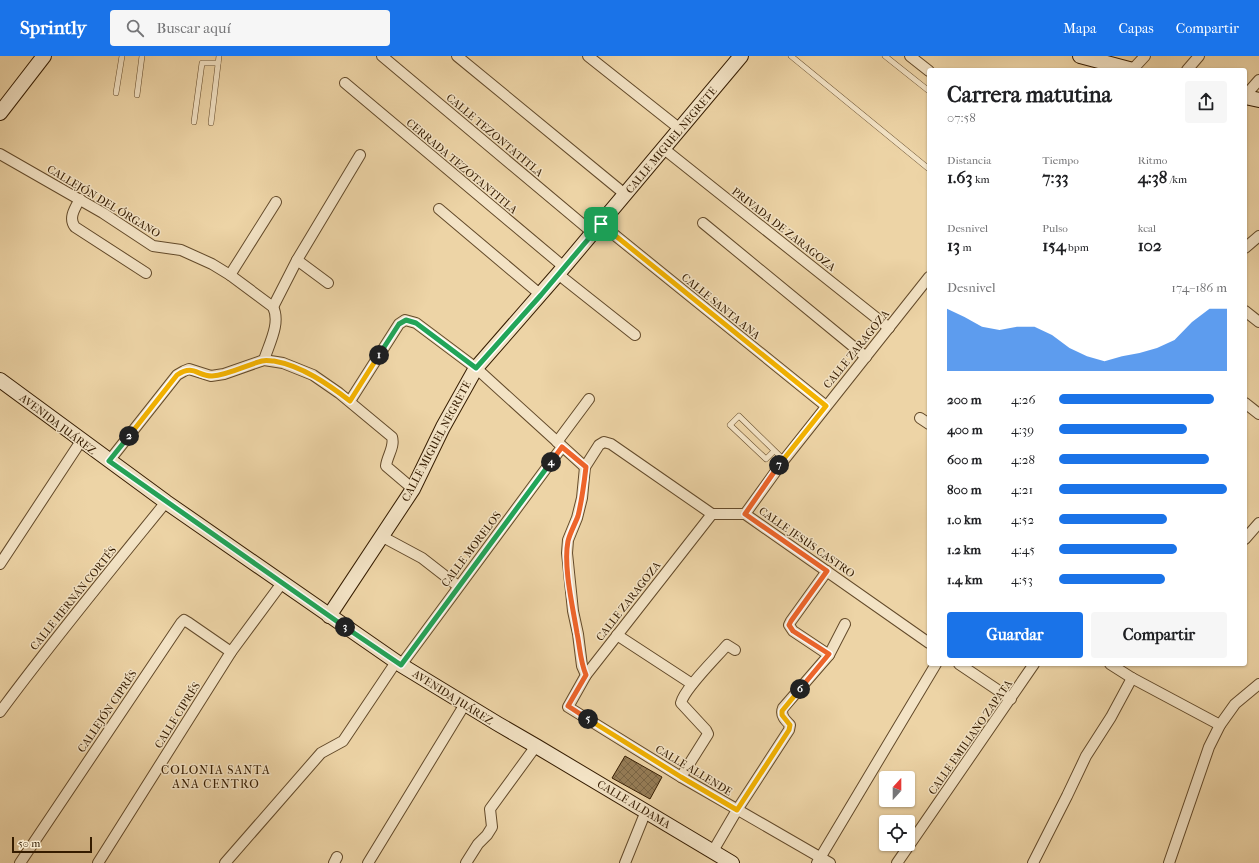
<!DOCTYPE html>
<html lang="es">
<head>
<meta charset="utf-8">
<style>
  :root { --surface:#fff; --page:#f6f6f6; --text:#202124; --muted:#757577; --accent:#1a73e8 }
  body { margin:0; font-family:"IM FELL French Canon",serif; background:var(--page); color:var(--text); height:100vh; display:flex; flex-direction:column; font-size:15px; white-space:nowrap }
  * { box-sizing:border-box; margin:0 }
  p { font-size:13px; color:var(--muted) }
  .icon { flex:none; width:22px; height:22px; fill:none; stroke:currentColor; stroke-width:2; stroke-linecap:round; stroke-linejoin:round }
  .map { position:relative; flex:1; overflow:hidden }
  .drawer { position:absolute; left:927px; top:12px; width:320px; height:598px; display:flex; flex-direction:column; background:var(--surface); border-radius:4px; box-shadow:0 1px 3px #0004 }
  .drawer>* { flex:none }
  .needle { width:26px; rotate:21deg }
  .buttons { position:absolute; left:879px; top:715px; display:grid; gap:8px }
  .buttons a { display:grid; place-items:center; width:36px; height:36px; border-radius:4px; background:var(--surface); box-shadow:0 1px 3px #0004; font-size:20px }
  .scale { position:absolute; left:12px; bottom:10px; width:80px; box-sizing:border-box; padding-left:4px; border:2px solid #351c00; border-top:0; font-size:11px; line-height:14px; white-space:nowrap; color:#351c00; -webkit-text-stroke:3px #f3e3c5; paint-order:stroke }
  .pin { position:absolute; display:grid; place-items:center; width:34px; height:34px; color:#fff; margin:-17px; border-radius:8px; box-shadow:0 2px 6px #0006 }
  .km { position:absolute; width:20px; height:20px; margin:-10px; border-radius:50%; background:#222; color:#fff; font-size:11px; line-height:20px; text-align:center }
  .round { display:grid; place-items:center; flex:none; width:42px; height:42px; border-radius:4px; background:var(--page) }
  .headline { display:flex; align-items:center; justify-content:space-between; height:68px; padding:0 20px }
  h1 { font-size:22px; font-weight:700; line-height:30px }
  .figures { display:grid; grid-template-columns:repeat(3,1fr); gap:6px; height:68px; padding:4px 20px }
  .figures div { display:grid; align-content:center }
  .figures b { font-size:17px; font-weight:700 }
  .figures small { font-size:11px; font-weight:400 }
  .figures p { font-size:11px }
  .chart { height:112px; padding:8px 20px }
  .chart p { display:flex; justify-content:space-between }
  .chart svg { width:100%; height:72px; margin-top:4px; fill:var(--accent); opacity:.7 }
  .button { display:flex; gap:8px; margin-top:auto; padding:8px 20px }
  .button a { flex:1; height:46px; border-radius:4px; background:var(--accent); color:#fff; font-size:16px; font-weight:700; line-height:46px; text-align:center }
  .button a+a { background:var(--page); color:var(--text) }
  ul { padding:0 20px; list-style:none; font-size:13px }
  li { display:grid; grid-template-columns:64px 48px 1fr; align-items:center; height:30px }
  li i { height:10px; border-radius:5px; background:var(--accent) }
  header { display:flex; align-items:center; gap:24px; box-sizing:border-box; height:56px; padding:0 20px; background:var(--accent); color:#fff }
  header strong { font-size:19px }
  nav { display:flex; gap:22px; margin-inline-start:auto; font-size:14px }
  .search { width:280px; height:36px; background:var(--page); display:flex; align-items:center; gap:10px; box-sizing:border-box; padding:0 14px; border-radius:4px; color:var(--muted); font-size:15px }
  .map>svg:first-child { display:block }
  .building { fill:url(#building-cross-hatch); stroke:#351c00 }
  .lines { fill:none; stroke-linecap:round; stroke-linejoin:round }
  .lane-casing { stroke:#634a2a; stroke-width:6 }
  .street-casing { stroke:#634a2a; stroke-width:12 }
  .secondary-casing { stroke:#351c00; stroke-width:16 }
  .lane { stroke:#f3e3c5; stroke-width:5 }
  .street { stroke:#f3e3c5; stroke-width:10 }
  .secondary { stroke:#f3e3c5; stroke-width:14 }
  .split-1-casing { stroke:#fff; stroke-width:8 }
  .split-2-casing { stroke:#fff; stroke-width:8 }
  .split-3-casing { stroke:#fff; stroke-width:8 }
  .split-4-casing { stroke:#fff; stroke-width:8 }
  .split-5-casing { stroke:#fff; stroke-width:8 }
  .split-6-casing { stroke:#fff; stroke-width:8 }
  .split-7-casing { stroke:#fff; stroke-width:8 }
  .split-8-casing { stroke:#fff; stroke-width:8 }
  .split-1 { stroke:#22a559; stroke-width:5 }
  .split-2 { stroke:#f5b400; stroke-width:5 }
  .split-3 { stroke:#22a559; stroke-width:5 }
  .split-4 { stroke:#22a559; stroke-width:5 }
  .split-5 { stroke:#f0652b; stroke-width:5 }
  .split-6 { stroke:#f5b400; stroke-width:5 }
  .split-7 { stroke:#f0652b; stroke-width:5 }
  .split-8 { stroke:#f5b400; stroke-width:5 }
  .labels { text-anchor:middle; stroke-width:3; stroke-linejoin:round; paint-order:stroke }
  .street-label { font-size:11px; fill:#351c00; stroke:#f3e3c5 }
  .neighbourhood-label { font-size:12px; letter-spacing:1px; fill:#351c00; stroke:#f3e3c5 }
</style>
</head>
<body>
<header>
<strong>Sprintly</strong>
<div class="search"><svg class="icon" aria-label="search" viewBox="0 0 24 24"><circle cx="10" cy="10" r="6"/><path d="M15 15l6 6"/></svg>Buscar aquí</div>
<nav><a>Mapa</a><a>Capas</a><a>Compartir</a></nav>
</header>
<div class="map">
<svg width="1259" height="807" viewBox="0 0 1259 807">
  <defs>
    <pattern id="building-cross-hatch" width="8" height="8" patternUnits="userSpaceOnUse"><rect width="8" height="8" fill="#957c56"/><path d="M0 0l8 8M0 8l8-8" fill="none" stroke="#7a6545"/></pattern>
  </defs>
  <rect width="100%" height="100%" fill="#edd4a6"/>
  <filter id="stains"><feTurbulence type="fractalNoise" baseFrequency=".005" numOctaves="4"/><feColorMatrix values="0 0 0 0 .2 0 0 0 0 .09 0 0 0 0 .02 0 0 0 .5 -.17"/></filter>
  <radialGradient id="worn" r=".72"><stop offset=".6" stop-color="#630" stop-opacity="0"/><stop offset="1" stop-color="#630" stop-opacity=".3"/></radialGradient>
  <polygon class="building" points="625,700 662,721 650,743 612,722"/>
  <g class="lines">
    <g class="lane-casing">
      <g id="lane">
        <polyline points="791,0 929,113"/>
        <polyline points="885,0 929,35"/>
        <polyline points="116,37 122,0"/>
        <polyline points="137,39 142,0"/>
        <polyline points="194,66 202,7 218,7"/>
        <polyline points="211,67 219,0"/>
        <polyline points="774,395 766,403 730,369 739,360 784,404"/>
      </g>
    </g>
    <g class="street-casing">
      <g id="street">
        <polyline points="382,0 593,177"/>
        <polyline points="457,0 626,139"/>
        <polyline points="588,0 680,73"/>
        <polyline points="910,0 929,15"/>
        <polyline points="1132,14 1145,0"/>
        <polyline points="1187,14 1199,0"/>
        <polyline points="345,27 564,211"/>
        <polyline points="1245,40 1259,24"/>
        <polyline points="664,93 889,272"/>
        <path d="M0,98L103,157L153,190L181,194L212,208L230,219L273,251C281,267 269,288 264,304"/>
        <path d="M80,143C75,152 68,162 75,171L146,217"/>
        <polyline points="439,153 541,239"/>
        <polyline points="703,167 866,301"/>
        <polyline points="601,168 826,350"/>
        <polyline points="1245,192 1259,180"/>
        <polyline points="297,204 328,227"/>
        <polyline points="558,218 635,279"/>
        <polyline points="230,219 276,146"/>
        <polyline points="273,251 297,204 360,99"/>
        <polyline points="1245,255 1259,266"/>
        <polyline points="350,345 399,268 405,264 416,267 476,312 585,411"/>
        <polyline points="1245,347 1259,358"/>
        <polyline points="920,362 929,368"/>
        <polyline points="557,386 589,343"/>
        <path d="M109,405L177,319L184,315L189,313L211,320L224,318L264,304L283,307L313,319L339,337L392,381C395,391 387,400 386,410L413,433"/>
        <polyline points="712,458 586,619 568,651 681,721 830,807"/>
        <polyline points="745,458 784,404 929,221"/>
        <polyline points="381,480 422,502 458,530"/>
        <polyline points="1245,483 1259,467"/>
        <polyline points="0,508 81,385"/>
        <polyline points="617,579 692,628"/>
        <polyline points="829,599 845,568"/>
        <polyline points="959,608 1011,643"/>
        <polyline points="1110,608 1132,622 1220,669"/>
        <polyline points="401,609 562,391"/>
        <polyline points="586,619 582,610 578,578 573,555 567,497 568,484 577,462 582,442 585,411 599,389 604,386 611,388 712,458 745,458 929,587"/>
        <path d="M0,656C53,584 110,515 166,446"/>
        <path d="M681,721L708,678L706,674L681,647C684,633 717,601 727,589L735,594"/>
        <path d="M713,795L737,754L789,674L790,669C785,664 780,659 783,652L829,599L793,575L789,569L791,565L827,515"/>
        <polyline points="20,807 181,567 184,564 189,567 231,596"/>
        <polyline points="98,807 231,596 282,527"/>
        <polyline points="225,807 321,697 343,685 396,606"/>
        <polyline points="334,807 337,801"/>
        <polyline points="368,807 465,648"/>
        <polyline points="466,807 478,788 487,779 492,771 490,753 536,690"/>
        <polyline points="625,807 646,755"/>
        <polyline points="817,807 936,608"/>
        <polyline points="897,807 1034,608"/>
        <polyline points="1033,807 1067,740 1086,700 1111,661 1132,622"/>
        <polyline points="1169,807 1209,691 1220,669 1235,648 1259,628"/>
      </g>
    </g>
    <g class="secondary-casing">
      <g id="secondary">
        <polyline points="1080,0 1133,14"/>
        <polyline points="1245,41 1259,44"/>
        <polyline points="0,57 44,0"/>
        <polyline points="0,324 166,446 401,609 498,668 536,690 732,807"/>
        <polyline points="329,560 413,433 443,371 476,312 558,218 741,0"/>
      </g>
    </g>
    <use href="#lane" class="lane"/>
    <use href="#street" class="street"/>
    <use href="#secondary" class="secondary"/>
  </g>
  <g class="lines">
    <g class="split-1-casing">
      <polyline id="split-1" points="379,299 399,268 406,264 416,267 476,312 541,239 601,168"/>
    </g>
    <g class="split-2-casing">
      <path id="split-2" d="M129,380L177,319C194,308 197,320 212,320C229,319 246,309 262,305C266,304 270,305 274,305C302,310 328,328 350,345L379,299"/>
    </g>
    <g class="split-3-casing">
      <polyline id="split-3" points="129,380 109,405 345,571"/>
    </g>
    <g class="split-4-casing">
      <polyline id="split-4" points="345,571 401,609 551,406"/>
    </g>
    <g class="split-5-casing">
      <path id="split-5" d="M551,406L562,391L586,411C584,428 582,444 578,460C575,468 570,477 568,485C563,510 573,552 577,577C580,591 580,605 586,619L568,650L588,663"/>
    </g>
    <g class="split-6-casing">
      <polyline id="split-6" points="588,663 681,721 737,754 789,674 790,669 782,659 782,655 800,633"/>
    </g>
    <g class="split-7-casing">
      <polyline id="split-7" points="779,409 745,458 827,515 791,565 789,569 793,575 829,598 800,633"/>
    </g>
    <g class="split-8-casing">
      <polyline id="split-8" points="601,168 826,350 779,409"/>
    </g>
    <use href="#split-1" class="split-1"/>
    <use href="#split-2" class="split-2"/>
    <use href="#split-3" class="split-3"/>
    <use href="#split-4" class="split-4"/>
    <use href="#split-5" class="split-5"/>
    <use href="#split-6" class="split-6"/>
    <use href="#split-7" class="split-7"/>
    <use href="#split-8" class="split-8"/>
  </g>
  <g class="labels">
    <g class="street-label">
      <text transform="translate(495 79) rotate(40)" y="4">CALLE TEZONTATITLA</text>
      <text transform="translate(671 84) rotate(-50)" y="4">CALLE MIGUEL NEGRETE</text>
      <text transform="translate(462 110) rotate(40)" y="4">CERRADA TEZOTANTITLA</text>
      <text transform="translate(104 145) rotate(31)" y="4">CALLEJÓN DEL ÓRGANO</text>
      <text transform="translate(784 173) rotate(38)" y="4">PRIVADA DE ZARAGOZA</text>
      <text transform="translate(721 250) rotate(39)" y="4">CALLE SANTA ANA</text>
      <text transform="translate(856 293) rotate(-51)" y="4">CALLE ZARAGOZA</text>
      <text transform="translate(58 368) rotate(37)" y="4">AVENIDA JUÁREZ</text>
      <text transform="translate(436 385) rotate(-62)" y="4">CALLE MIGUEL NEGRETE</text>
      <text transform="translate(807 486) rotate(35)" y="4">CALLE JESÚS CASTRO</text>
      <text transform="translate(471 493) rotate(-53)" y="4">CALLE MORELOS</text>
      <text transform="translate(73 542) rotate(-51)" y="4">CALLE HERNÁN CORTÉS</text>
      <text transform="translate(628 545) rotate(-52)" y="4">CALLE ZARAGOZA</text>
      <text transform="translate(453 641) rotate(32)" y="4">AVENIDA JUÁREZ</text>
      <text transform="translate(107 655) rotate(-56)" y="4">CALLEJÓN CIPRÉS</text>
      <text transform="translate(177 659) rotate(-58)" y="4">CALLE CIPRÉS</text>
      <text transform="translate(970 681) rotate(-55)" y="4">CALLE EMILIANO ZAPATA</text>
      <text transform="translate(694 714) rotate(31)" y="4">CALLE ALLENDE</text>
      <text transform="translate(634 748) rotate(31)" y="4">CALLE ALDAMA</text>
    </g>
    <g class="neighbourhood-label">
      <text x="216" y="718">COLONIA SANTA<tspan x="216" dy="14">ANA CENTRO</tspan></text>
    </g>
  </g>
  <rect width="100%" height="100%" filter="url(#stains)"/>
  <rect width="100%" height="100%" fill="url(#worn)"/>
</svg>
<div class="buttons">
<a><svg class="needle" viewBox="-14 -14 28 28"><path d="M0-13l5 13h-10z" fill="#e53935"/><path d="M0 13l5-13h-10z" fill="#757577"/></svg></a>
<a><svg class="icon" aria-label="locate" viewBox="0 0 24 24"><circle cx="12" cy="12" r="6"/><path d="M12 2v4M12 18v4M2 12h4M18 12h4"/></svg></a>
</div>
<div class="scale">50 m</div>
<div class="pin" style="left:601px;top:168px;background:#1e9e55"><svg class="icon" aria-label="arrive" viewBox="0 0 24 24"><path d="M6 21V4h12l-3 4 3 4H6"/></svg></div>
<b class="km" style="left:379px;top:299px">1</b>
<b class="km" style="left:129px;top:380px">2</b>
<b class="km" style="left:345px;top:571px">3</b>
<b class="km" style="left:551px;top:406px">4</b>
<b class="km" style="left:588px;top:663px">5</b>
<b class="km" style="left:800px;top:633px">6</b>
<b class="km" style="left:779px;top:409px">7</b>
<section class="drawer">
<div class="headline"><div><h1>Carrera matutina</h1><p>07:58</p></div><a class="round"><svg class="icon" aria-label="share" viewBox="0 0 24 24"><path d="M12 15V3M7 8l5-5 5 5M5 13v7h14v-7"/></svg></a></div>
<div class="figures">
<div><p>Distancia</p><b>1.63<small> km</small></b></div>
<div><p>Tiempo</p><b>7:33</b></div>
<div><p>Ritmo</p><b>4:38<small> /km</small></b></div>
</div>
<div class="figures">
<div><p>Desnivel</p><b>13<small> m</small></b></div>
<div><p>Pulso</p><b>154<small> bpm</small></b></div>
<div><p>kcal</p><b>102</b></div>
</div>
<div class="chart"><p><span>Desnivel</span>174–186 m</p>
<svg viewBox="0 0 160 44" preserveAspectRatio="none"><path d="M0 44V6L10 11L20 17L30 19L40 17L50 17L60 22L70 30L80 35L90 38L100 35L110 33L120 30L130 25L140 14L150 6L160 6V44z"/></svg>
</div>
<ul>
<li><b>200 m</b>4:26<i style="width:92%"></i></li>
<li><b>400 m</b>4:39<i style="width:76%"></i></li>
<li><b>600 m</b>4:28<i style="width:89%"></i></li>
<li><b>800 m</b>4:21<i style="width:100%"></i></li>
<li><b>1.0 km</b>4:52<i style="width:64%"></i></li>
<li><b>1.2 km</b>4:45<i style="width:70%"></i></li>
<li><b>1.4 km</b>4:53<i style="width:63%"></i></li>
</ul>
<div class="button"><a>Guardar</a><a>Compartir</a></div>
</section>
</div>
</body>
</html>
